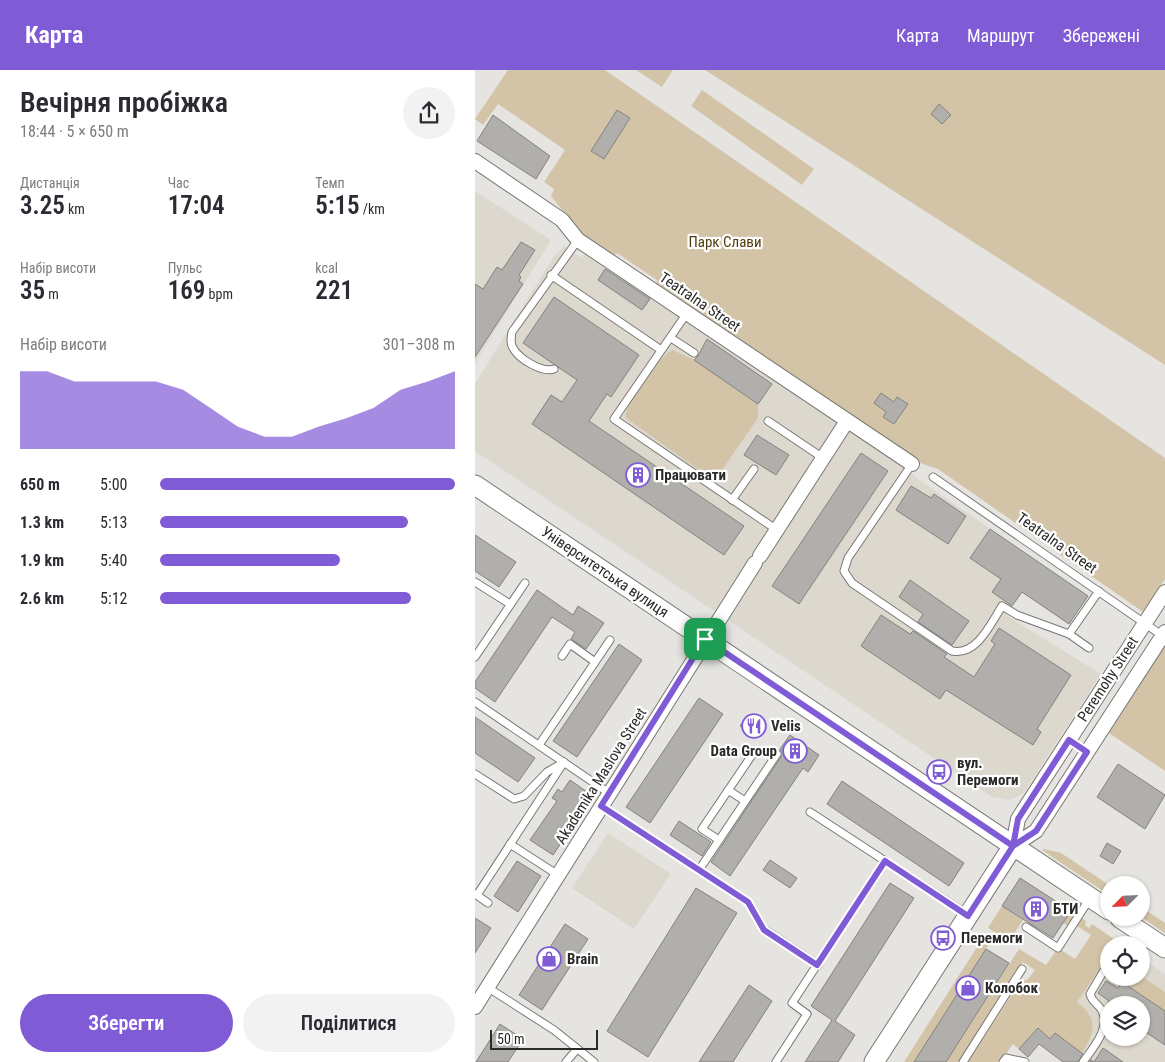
<!DOCTYPE html>
<html lang="uk">
<head>
<meta charset="utf-8">
<style>
  :root { --surface:#fff; --page:#f2f2f3; --text:#2b2b33; --muted:#7c7c81; --accent:#805bd6 }
  body { margin:0; font-family:"Roboto Condensed",sans-serif; background:var(--page); color:var(--text); height:100vh; display:flex; flex-direction:column; font-size:19px; white-space:nowrap }
  * { box-sizing:border-box; margin:0 }
  p { font-size:16px; color:var(--muted) }
  .icon { flex:none; width:28px; height:28px; fill:none; stroke:currentColor; stroke-width:2; stroke-linecap:round; stroke-linejoin:round }
  .map { position:relative; flex:1; overflow:hidden }
  .sheet { display:flex; flex-direction:column; background:var(--surface); width:475px }
  .sheet>* { flex:none }
  .needle { width:32px; rotate:246deg }
  .controls { position:absolute; left:625px; top:806px; display:grid; gap:10px }
  .controls a { display:grid; place-items:center; width:50px; height:50px; border-radius:50%; background:var(--surface); box-shadow:0 1px 4px #0004; font-size:25px }
  .scale { position:absolute; left:15px; bottom:12px; width:108px; box-sizing:border-box; padding-left:5px; border:2px solid #2a2a29; border-top:0; font-size:14px; line-height:18px; white-space:nowrap; color:#2a2a29; -webkit-text-stroke:4px #fff; paint-order:stroke }
  .pin { position:absolute; display:grid; place-items:center; width:42px; height:42px; color:#fff; margin:-21px; border-radius:10px; box-shadow:0 2px 8px #0006 }
  .round { display:grid; place-items:center; flex:none; width:52px; height:52px; border-radius:26px; background:var(--page) }
  .overview { display:flex; align-items:center; justify-content:space-between; height:85px; padding:0 20px }
  h1 { font-size:28px; font-weight:600; line-height:38px }
  .figures { display:grid; grid-template-columns:repeat(3,1fr); gap:8px; height:85px; padding:5px 20px }
  .figures div { display:grid; align-content:center }
  .figures b { font-size:25px; font-weight:600 }
  .figures small { font-size:14px; font-weight:400 }
  .figures p { font-size:14px }
  .chart { height:140px; padding:10px 20px }
  .chart p { display:flex; justify-content:space-between }
  .chart svg { width:100%; height:90px; margin-top:5px; fill:var(--accent); opacity:.7 }
  .cta { display:flex; gap:10px; margin-top:auto; padding:10px 20px }
  .cta a { flex:1; height:58px; border-radius:30px; background:var(--accent); color:#fff; font-size:20px; font-weight:600; line-height:58px; text-align:center }
  .cta a+a { background:var(--page); color:var(--text) }
  ul { padding:0 20px; list-style:none; font-size:16px }
  li { display:grid; grid-template-columns:80px 60px 1fr; align-items:center; height:38px }
  li i { height:12px; border-radius:6px; background:var(--accent) }
  header { display:flex; align-items:center; gap:30px; box-sizing:border-box; height:70px; padding:0 25px; background:var(--accent); color:#fff }
  header strong { font-size:24px }
  nav { display:flex; gap:28px; margin-inline-start:auto; font-size:18px }
  main { display:flex; flex:1; min-height:0 }
  .map>svg:first-child { display:block }
  .built { fill:#ddd8ce; fill-rule:evenodd }
  .green { fill:#d3c4a8 }
  .building { fill:#b0afac; stroke:#84827f }
  .lines { fill:none; stroke-linecap:round; stroke-linejoin:round }
  .lane-casing { stroke:#797875; stroke-width:9 }
  .street-casing { stroke:#797875; stroke-width:16 }
  .secondary-casing { stroke:#797875; stroke-width:21 }
  .lane { stroke:#fff; stroke-width:7 }
  .street { stroke:#fff; stroke-width:14 }
  .secondary { stroke:#fff; stroke-width:19 }
  .route-casing { stroke:#fff; stroke-width:10 }
  .route { stroke:#805bd6; stroke-width:6 }
  .labels { text-anchor:middle; stroke-width:4.5; stroke-linejoin:round; paint-order:stroke }
  .park-label { font-size:15px; fill:#513c0a; stroke:#fff }
  .street-label { font-size:15px; fill:#2a2a29; stroke:#fff }
  .poi-label { font-size:15px; font-weight:bold; fill:#2a2a29; stroke:#fff; text-anchor:start }
</style>
</head>
<body>
<header>
<strong>Карта</strong>
<nav><a>Карта</a><a>Маршрут</a><a>Збережені</a></nav>
</header>
<main>
<section class="sheet">
<div class="overview"><div><h1>Вечірня пробіжка</h1><p>18:44 · 5 × 650 m</p></div><a class="round"><svg class="icon" aria-label="share" viewBox="0 0 24 24"><path d="M12 15V3M7 8l5-5 5 5M5 13v7h14v-7"/></svg></a></div>
<div class="figures">
<div><p>Дистанція</p><b>3.25<small> km</small></b></div>
<div><p>Час</p><b>17:04</b></div>
<div><p>Темп</p><b>5:15<small> /km</small></b></div>
</div>
<div class="figures">
<div><p>Набір висоти</p><b>35<small> m</small></b></div>
<div><p>Пульс</p><b>169<small> bpm</small></b></div>
<div><p>kcal</p><b>221</b></div>
</div>
<div class="chart"><p><span>Набір висоти</span>301–308 m</p>
<svg viewBox="0 0 160 44" preserveAspectRatio="none"><path d="M0 44V6L10 6L20 11L30 11L40 11L50 11L60 15L70 24L80 33L90 38L100 38L110 33L120 29L130 24L140 15L150 11L160 6V44z"/></svg>
</div>
<ul>
<li><b>650 m</b>5:00<i style="width:100%"></i></li>
<li><b>1.3 km</b>5:13<i style="width:84%"></i></li>
<li><b>1.9 km</b>5:40<i style="width:61%"></i></li>
<li><b>2.6 km</b>5:12<i style="width:85%"></i></li>
</ul>
<div class="cta"><a>Зберегти</a><a>Поділитися</a></div>
</section>
<div class="map">
<svg width="690" height="992" viewBox="0 0 690 992">
  <rect width="100%" height="100%" fill="#e5e4e1"/>
  <g class="built">
    <polygon points="0,121 76,170 0,293"/>
    <polygon points="89,176 107,188 111,182 422,389 443,409 566,494 531,545 626,604 548,724 535,730 517,727 0,381 0,314 79,186"/>
    <polygon points="133,763 196,804 159,859 97,818"/>
    <path d="M631,863L647,875H634V908H666V888L690,904V992H595L580,963ZM634,935H666V968H634Z"/>
  </g>
  <g class="green">
    <polygon points="33,0 130,0 690,388 690,509 668,542 463,399 442,392 181,215 182,210 142,183 138,188 107,165 76,126 79,119 69,112 90,80 23,34 8,55 0,49"/>
    <polygon points="161,0 198,0 187,17"/>
    <polygon points="230,0 690,0 690,295"/>
    <polygon points="227,20 339,99 327,115 216,36"/>
    <path d="M198,280L219,290L283,334V348L242,407L232,406L151,348C147,336 186,283 198,280Z"/>
    <polygon points="690,576 690,701 634,663"/>
    <polygon points="569,779 586,783 634,815 634,825 567,780"/>
    <polygon points="527,836 548,850 534,871 513,858"/>
    <polygon points="666,837 690,853 690,863 666,847"/>
    <path d="M596,841L611,851L610,855L614,858L617,854L647,875H634V885L602,932C629,953 616,967 602,992L580,963L569,978L565,973L571,965L563,958L544,979L538,974L525,992H493L545,912L553,909L560,900L548,892L484,992H471L544,879L571,895L583,878L600,889L616,865L599,854L596,858L588,853Z"/>
    <polygon points="509,871 516,871 439,992 429,992 504,874"/>
    <polygon points="666,906 690,922 690,941 651,914 655,908"/>
  </g>
  <g class="building">
    <polygon points="464,34 476,45 467,54 456,44"/>
    <polygon points="142,40 155,48 129,89 116,81"/>
    <polygon points="18,45 75,86 61,109 2,71"/>
    <polygon points="46,172 60,180 44,205 46,207 44,211 48,214 0,287 0,214 8,219 22,197 27,200"/>
    <polygon points="130,199 175,229 167,240 123,210"/>
    <polygon points="79,227 164,285 136,327 132,324 114,351 269,456 249,485 57,354 76,325 87,332 102,310 48,273"/>
    <polygon points="232,269 297,314 283,334 219,290 223,286"/>
    <polygon points="406,323 419,332 422,327 433,334 419,354 408,347 411,342 399,333"/>
    <polygon points="282,365 314,385 301,405 269,385"/>
    <polygon points="386,383 413,401 324,534 297,516"/>
    <polygon points="436,416 456,428 459,424 491,446 473,474 421,440"/>
    <polygon points="515,459 613,526 594,554 547,522 537,536 517,522 526,509 495,488"/>
    <polygon points="0,465 41,492 24,517 0,501"/>
    <polygon points="435,510 494,551 477,575 443,552 448,544 424,527"/>
    <polygon points="62,520 98,545 103,536 129,553 111,579 96,569 100,562 77,547 20,632 0,618 0,612"/>
    <polygon points="406,545 435,564 438,561 472,584 469,587 499,607 520,574 516,571 524,558 596,605 562,659 566,662 558,675 471,620 465,629 386,576"/>
    <polygon points="144,574 167,590 102,687 78,671"/>
    <polygon points="224,628 248,644 175,753 151,737"/>
    <polygon points="272,646 287,656 280,666 265,656"/>
    <polygon points="0,647 60,688 43,712 0,683"/>
    <polygon points="315,665 344,685 333,702 328,698 255,806 236,792 306,687 305,679"/>
    <polygon points="643,694 690,725 670,759 622,727"/>
    <polygon points="95,710 118,726 78,785 55,770 82,731 77,728 83,719 87,722"/>
    <polygon points="367,711 489,793 474,816 352,734"/>
    <polygon points="204,751 236,772 227,786 195,765"/>
    <polygon points="632,773 646,781 638,794 625,786"/>
    <polygon points="295,790 322,808 315,818 288,800"/>
    <polygon points="42,791 66,806 43,842 19,826"/>
    <polygon points="545,808 596,841 578,868 527,836"/>
    <polygon points="415,813 439,828 360,951 380,965 363,992 330,992 357,950 336,936"/>
    <polygon points="221,818 262,843 173,987 132,961"/>
    <polygon points="0,848 16,858 0,883"/>
    <polygon points="90,854 113,869 67,940 44,925"/>
    <polygon points="511,879 534,893 471,992 439,992"/>
    <polygon points="631,911 643,918 647,912 690,941 690,975 666,959 666,935 631,935 634,931 623,923"/>
    <polygon points="274,915 297,931 258,992 224,992"/>
    <polygon points="25,954 48,969 33,992 1,992"/>
    <polygon points="563,958 575,969 580,963 608,984 603,992 588,992 564,974 553,987 544,979"/>
    <polygon points="628,978 648,992 615,992 616,990 619,992"/>
  </g>
  <g class="lines">
    <g class="lane-casing">
      <g id="lane">
        <polyline points="76,205 186,280"/>
        <polyline points="212,243 139,349 302,460"/>
        <polyline points="196,268 219,283"/>
        <path d="M79,299C67,303 44,289 38,278C35,273 36,268 37,262L103,170"/>
        <polyline points="293,351 348,388"/>
        <path d="M437,394L373,488L369,501L377,513L477,581C502,586 516,553 527,536L542,545L594,564L614,578"/>
        <polyline points="458,407 688,566"/>
        <polyline points="257,430 279,399"/>
        <polyline points="0,512 35,534"/>
        <polyline points="594,564 624,521"/>
        <polyline points="87,586 95,574 120,592"/>
        <polyline points="0,587 50,513"/>
        <polyline points="0,632 134,723"/>
        <polyline points="64,675 135,570"/>
        <polyline points="0,704 39,729 49,726 72,702 86,694"/>
        <polyline points="253,720 270,731"/>
        <polyline points="126,736 273,832 289,859 343,895"/>
        <polyline points="335,742 493,845"/>
        <polyline points="244,770 227,759 279,682"/>
        <polyline points="35,774 83,805"/>
        <polyline points="224,800 302,684"/>
        <polyline points="0,824 13,833"/>
        <polyline points="2,825 89,692"/>
        <polyline points="551,857 583,878 615,828"/>
        <polyline points="666,879 674,868"/>
        <polyline points="12,917 79,960 119,992"/>
        <polyline points="91,992 102,979"/>
        <polyline points="301,992 332,944 317,933 410,791"/>
        <polyline points="488,992 547,899"/>
        <polyline points="528,992 531,988 550,992"/>
        <path d="M608,992C618,978 637,957 626,939C622,933 617,932 615,924L628,902L634,899"/>
      </g>
    </g>
    <g class="street-casing">
      <g id="street">
        <polyline points="0,91 87,150 103,170 437,394"/>
        <polyline points="285,486 372,351"/>
        <polyline points="538,776 543,749 690,522"/>
        <polyline points="538,776 561,761 690,562"/>
        <polyline points="0,937 280,493"/>
      </g>
    </g>
    <g class="secondary-casing">
      <g id="secondary">
        <polyline points="0,415 634,840"/>
        <polyline points="645,848 690,878"/>
        <polyline points="399,992 538,776"/>
      </g>
    </g>
    <use href="#lane" class="lane"/>
    <use href="#street" class="street"/>
    <use href="#secondary" class="secondary"/>
  </g>
  <g class="lines">
    <g class="route-casing">
      <polyline id="route" points="230,569 126,736 273,832 289,860 342,895 410,791 493,846 538,776 561,761 612,682 594,670 543,749 538,776 230,569"/>
    </g>
    <use href="#route" class="route"/>
  </g>
  <defs>
    <g id="building-ring" transform="scale(1.25)"><circle r="9.5" fill="#fff" stroke="#805bd6" stroke-width="1.5"/><path d="M-4-6H4V6H1V3H-1V6H-4ZM-2.5-4.3h1.7v1.8h-1.7ZM.8-4.3h1.7v1.8H.8ZM-2.5-1h1.7V.8h-1.7ZM.8-1h1.7V.8H.8Z" fill="#805bd6"/></g>
    <g id="restaurant-ring" transform="scale(1.25)"><circle r="9.5" fill="#fff" stroke="#805bd6" stroke-width="1.5"/><path d="M-5-6h1v4h1v-4h1v4h1v-4h1v5L-1.5 .5V6h-2V.5L-5-1ZM5-6V6H3V1.5H1.5Q1.5-4 5-6Z" fill="#805bd6"/></g>
    <g id="bus-ring" transform="scale(1.25)"><circle r="9.5" fill="#fff" stroke="#805bd6" stroke-width="1.5"/><path d="M-5-6H5V4H4V6H2V4H-2V6H-4V4H-5ZM-3.5-4V0h7V-4ZM-3.5 1.2v1.5H-2V1.2ZM2 1.2v1.5H3.5V1.2Z" fill="#805bd6"/></g>
    <g id="shop-ring" transform="scale(1.25)"><circle r="9.5" fill="#fff" stroke="#805bd6" stroke-width="1.5"/><path d="M-5-2.5h2.3a2.7 3.5 0 0 1 5.4 0H5L5.5 6h-11ZM-1.5-2.5h3a1.5 2.3 0 0 0-3 0Z" fill="#805bd6"/></g>
  </defs>
  <g fill-rule="evenodd">
    <use href="#building-ring" x="163" y="405"/>
    <use href="#restaurant-ring" x="279" y="656"/>
    <use href="#building-ring" x="320" y="681"/>
    <use href="#bus-ring" x="464" y="702"/>
    <use href="#building-ring" x="561" y="839"/>
    <use href="#bus-ring" x="468" y="868"/>
    <use href="#shop-ring" x="74" y="889"/>
    <use href="#shop-ring" x="493" y="918"/>
  </g>
  <g class="labels">
    <g class="park-label">
      <text x="250" y="177">Парк Слави</text>
    </g>
    <g class="street-label">
      <text transform="translate(225 232) rotate(34)" y="5">Teatralna Street</text>
      <text transform="translate(582 473) rotate(35)" y="5">Teatralna Street</text>
      <text transform="translate(130 502) rotate(34)" y="5">Університетська вулиця</text>
      <text transform="translate(633 609) rotate(-57)" y="5">Peremohy Street</text>
      <text transform="translate(126 706) rotate(-58)" y="5">Akademika Maslova Street</text>
    </g>
    <g class="poi-label">
      <text x="180" y="410">Працювати</text>
      <text x="296" y="661">Velis</text>
      <text x="302" y="686" text-anchor="end">Data Group</text>
      <text x="482" y="698">вул.<tspan x="482" dy="17">Перемоги</tspan></text>
      <text x="578" y="844">БТИ</text>
      <text x="486" y="873">Перемоги</text>
      <text x="92" y="894">Brain</text>
      <text x="510" y="923">Колобок</text>
    </g>
  </g>
</svg>
<div class="controls">
<a><svg class="needle" viewBox="-14 -14 28 28"><path d="M0-13l5 13h-10z" fill="#e53935"/><path d="M0 13l5-13h-10z" fill="#7c7c81"/></svg></a>
<a><svg class="icon" aria-label="locate" viewBox="0 0 24 24"><circle cx="12" cy="12" r="6"/><path d="M12 2v4M12 18v4M2 12h4M18 12h4"/></svg></a>
<a><svg class="icon" aria-label="layers" viewBox="0 0 24 24"><path d="M12 4l9 5-9 5-9-5zM3 14l9 5 9-5"/></svg></a>
</div>
<div class="scale">50 m</div>
<div class="pin" style="left:230px;top:569px;background:#1e9e55"><svg class="icon" aria-label="arrive" viewBox="0 0 24 24"><path d="M6 21V4h12l-3 4 3 4H6"/></svg></div>
</div>
</main>
</body>
</html>
